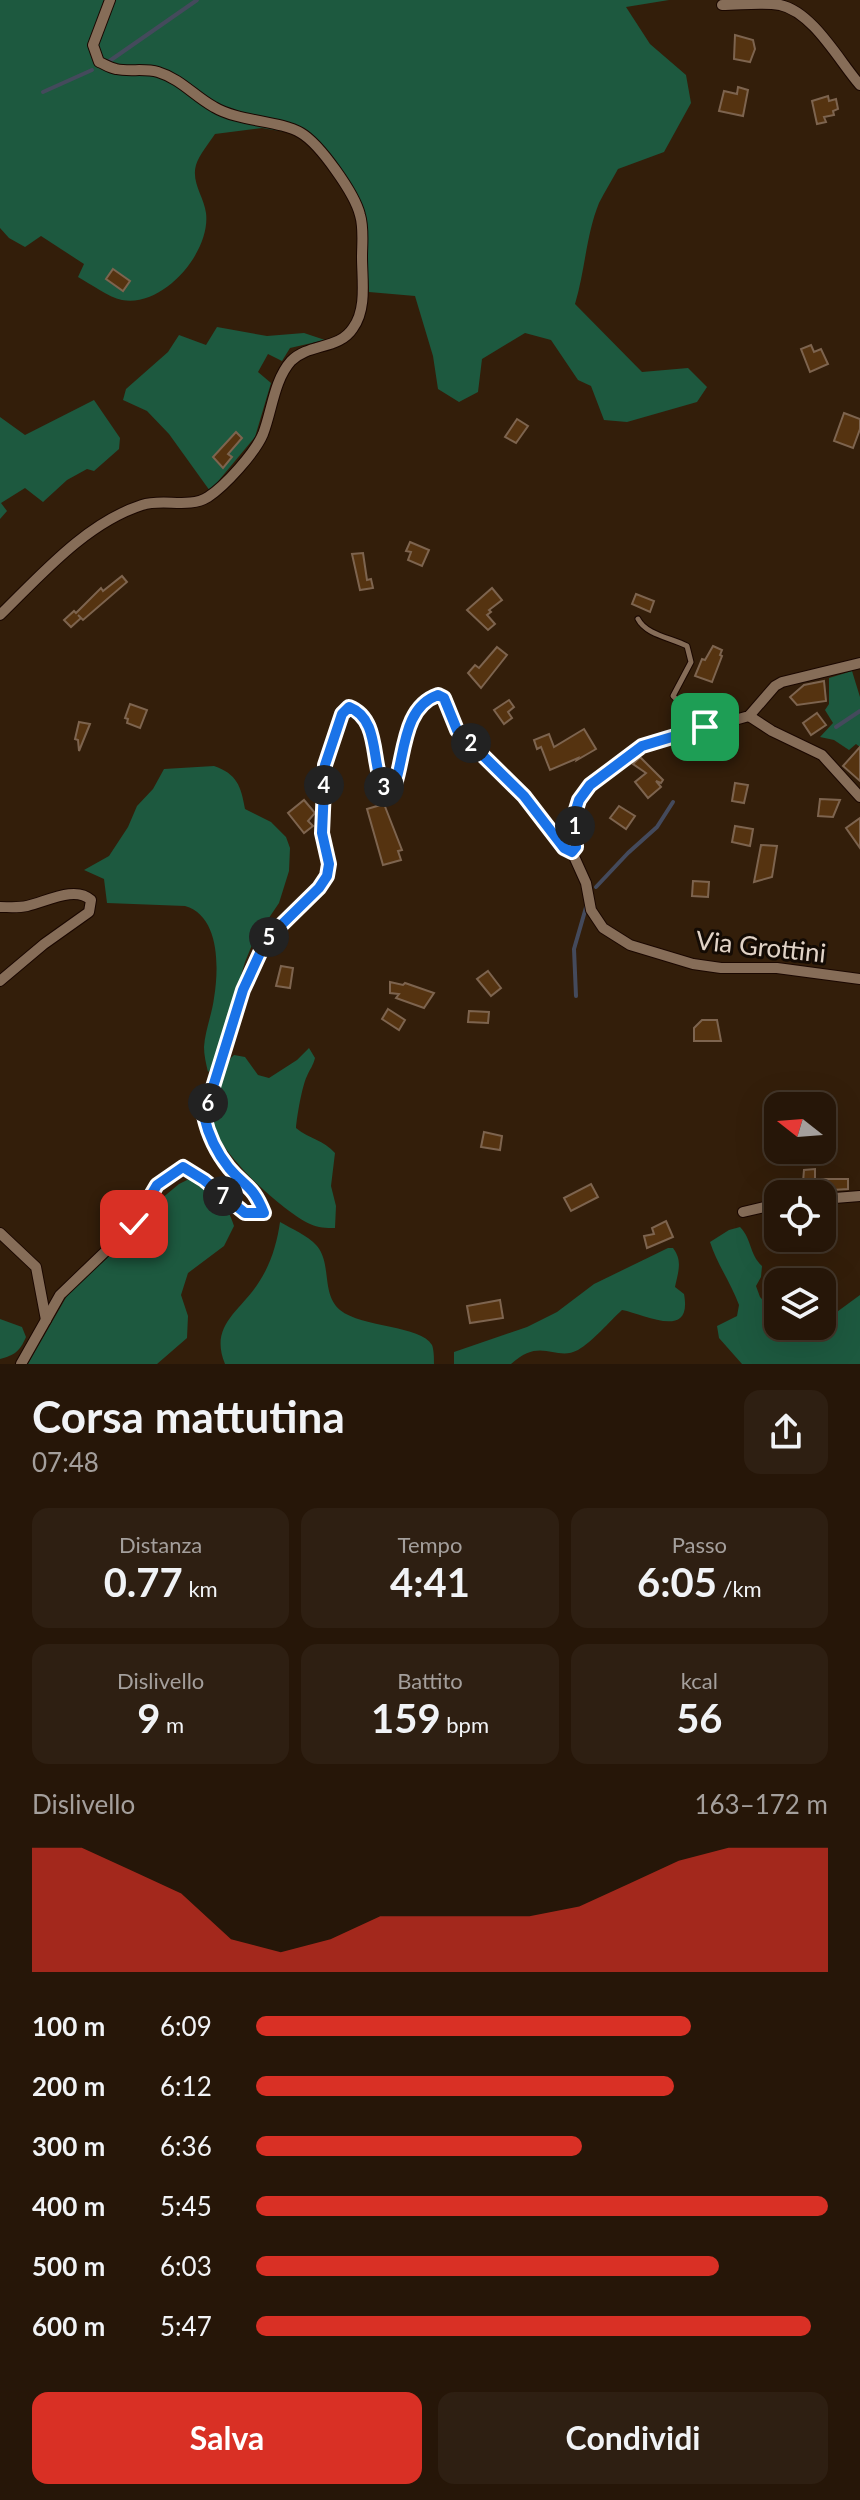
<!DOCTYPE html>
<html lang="it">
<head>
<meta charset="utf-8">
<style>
  :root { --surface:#261608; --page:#2e1f12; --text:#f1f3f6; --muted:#a49f9c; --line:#423529; --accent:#d93025 }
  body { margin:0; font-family:Lato,sans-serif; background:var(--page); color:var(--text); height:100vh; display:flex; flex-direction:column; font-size:30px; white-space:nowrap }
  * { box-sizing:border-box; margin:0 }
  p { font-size:26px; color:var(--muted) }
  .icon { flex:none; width:44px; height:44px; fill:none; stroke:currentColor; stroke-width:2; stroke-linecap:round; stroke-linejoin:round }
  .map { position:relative; height:1364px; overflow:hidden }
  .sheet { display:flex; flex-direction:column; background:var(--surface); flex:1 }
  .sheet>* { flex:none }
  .needle { width:52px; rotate:287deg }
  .buttons { position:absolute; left:764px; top:1092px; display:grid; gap:16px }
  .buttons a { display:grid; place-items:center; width:72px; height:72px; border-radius:16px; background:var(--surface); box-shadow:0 8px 32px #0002,0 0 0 2px var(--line); font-size:40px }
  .pin { position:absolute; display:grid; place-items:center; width:68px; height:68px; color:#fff; margin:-34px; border-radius:16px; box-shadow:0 4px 12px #0006 }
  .km { position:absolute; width:40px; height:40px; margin:-20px; border-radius:50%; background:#222; color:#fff; font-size:22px; line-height:40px; text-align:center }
  .round { display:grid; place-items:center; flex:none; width:84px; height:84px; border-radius:16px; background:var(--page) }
  .head { display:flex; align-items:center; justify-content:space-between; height:136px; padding:0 32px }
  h1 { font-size:44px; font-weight:700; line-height:60px }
  .metrics { display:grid; grid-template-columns:repeat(3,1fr); gap:12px; height:136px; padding:8px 32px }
  .metrics div { display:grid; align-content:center; border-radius:16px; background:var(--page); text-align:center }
  .metrics b { font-size:40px; font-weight:700 }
  .metrics small { font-size:22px; font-weight:400 }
  .metrics p { font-size:22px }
  .chart { height:224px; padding:16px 32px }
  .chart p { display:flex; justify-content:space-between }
  .chart svg { width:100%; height:144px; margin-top:8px; fill:var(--accent); opacity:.7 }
  .button { display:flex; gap:16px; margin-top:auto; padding:16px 32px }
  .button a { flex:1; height:92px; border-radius:16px; background:var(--accent); color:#fff; font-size:32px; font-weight:700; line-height:92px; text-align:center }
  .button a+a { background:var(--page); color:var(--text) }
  ul { padding:0 32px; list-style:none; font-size:26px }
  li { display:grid; grid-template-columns:128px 96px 1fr; align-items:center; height:60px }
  li i { height:20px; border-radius:10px; background:var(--accent) }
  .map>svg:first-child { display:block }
  .green { fill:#1d593f }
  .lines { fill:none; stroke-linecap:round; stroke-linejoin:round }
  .stream { stroke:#444a5c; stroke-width:4 }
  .building { fill:#553310; stroke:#7d644f; stroke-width:2 }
  .service-casing { stroke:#1a0700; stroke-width:7 }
  .minor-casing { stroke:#1a0700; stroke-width:12 }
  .service { stroke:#866d58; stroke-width:5 }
  .minor { stroke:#866d58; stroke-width:10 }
  .route-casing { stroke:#fff; stroke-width:16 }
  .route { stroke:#1a73e8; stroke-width:10 }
  .labels { text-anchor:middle; stroke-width:6; stroke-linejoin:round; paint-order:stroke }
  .street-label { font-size:26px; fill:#e1d3c7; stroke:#140b04 }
</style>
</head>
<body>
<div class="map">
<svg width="860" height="1364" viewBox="0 0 860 1364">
  <rect width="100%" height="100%" fill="#331e0a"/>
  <g class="green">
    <path d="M0,0H669L626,7L650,44L686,75L691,103L664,152L618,169C612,180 605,191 599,203C586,235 585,271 575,304L642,372L688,368L707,387L697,402L627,422L604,420L591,386L578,380L551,340L525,333L482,359L478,392L459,402L438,389L433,356L415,296L369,292L363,207L339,165L308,136L262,128L215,134C209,143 199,155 196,165C191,182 204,197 206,213C211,252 163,308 122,300C108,297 91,284 78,277L84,264L41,236L25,247L9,238L0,228Z"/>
    <polygon points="217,327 267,336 304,333 325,340 290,348 282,361 268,354 258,372 271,383 255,437 210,491 169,434 147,411 123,400 126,389 168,352 179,335 206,345"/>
    <polygon points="94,400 120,438 119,449 94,471 87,469 67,480 43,502 25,488 1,503 7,511 0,519 0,417 25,435"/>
    <polygon points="852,671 860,697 860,747 856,744 849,750 834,740 820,737 833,723 825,710 829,704 829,678"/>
    <path d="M214,766C237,774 241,786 245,809L271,822L286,837L290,848L289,871L279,903L254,940L245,962L215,1064L208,1072C206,1064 204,1055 204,1047C205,1031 212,1014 214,998C219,968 220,916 185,906L107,903L104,879L84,870L109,856L128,827L137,806L153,789L164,769Z"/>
    <path d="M309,1048L315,1058C313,1066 310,1069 307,1076C302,1086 297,1116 296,1128C309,1139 324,1140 335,1153L331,1186L336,1206L335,1228C326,1228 318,1228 310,1224C281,1210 209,1146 210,1111C211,1102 217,1090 220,1081C223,1070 225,1063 234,1055L245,1057L258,1075L269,1078L297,1060Z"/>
    <path d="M189,1179C212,1184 228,1205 234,1226L224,1246L188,1273L181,1295L188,1316L187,1338L157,1364H28L68,1294L131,1236L161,1199L179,1184Z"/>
    <path d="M280,1222C292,1229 307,1235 317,1246C332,1264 321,1294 340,1310C362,1328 421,1325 432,1345C434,1350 434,1359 434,1364H225C209,1325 240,1312 259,1282C271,1264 277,1243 280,1222Z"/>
    <path d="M740,1227C752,1239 749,1254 762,1266L761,1277L756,1286L760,1297L774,1312H778V1326H822V1319L830,1317L860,1295V1364H742L719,1338L717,1326L737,1316L739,1305C731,1283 717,1264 710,1242L729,1230Z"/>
    <path d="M668,1248H673C683,1261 678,1272 675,1287L684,1294C693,1341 644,1314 622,1310C610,1321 592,1342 578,1350C555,1362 541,1336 511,1364H454V1352L527,1327L557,1312L594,1284Z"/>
    <path d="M0,1319L22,1327L26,1337C20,1351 15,1355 0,1359Z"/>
  </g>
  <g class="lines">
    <g class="stream">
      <polyline points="108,62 197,0"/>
      <polyline points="43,92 92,70"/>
      <polyline points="836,727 860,711"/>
      <polyline points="596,887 628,853 657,827 673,802"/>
      <polyline points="576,996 574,949 587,904"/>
    </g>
  </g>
  <g class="building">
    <polygon points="735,35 753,40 755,49 750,62 734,59"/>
    <polygon points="738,87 748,90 743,116 719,111 724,91 737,94"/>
    <polygon points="828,96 829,101 836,99 838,109 833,111 834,115 824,117 826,122 817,124 812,101"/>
    <polygon points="113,269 130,281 123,291 106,279"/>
    <polygon points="811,345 814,352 821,349 828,364 810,372 801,349"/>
    <polygon points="844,413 860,419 860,429 853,448 834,441"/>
    <polygon points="517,419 528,426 516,443 505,437"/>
    <polygon points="236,432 242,438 228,454 232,457 223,468 213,457"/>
    <polygon points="410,542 429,550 422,566 408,560 411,552 406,551"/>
    <polygon points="363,553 367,580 371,579 373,588 360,590 352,554"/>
    <polygon points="122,576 127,582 83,620 78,615 81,618 71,627 64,620 74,611 76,613 101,588 103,591"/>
    <polygon points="492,588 502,600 489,610 491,612 487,615 495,624 488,630 467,610"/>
    <polygon points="636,594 654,601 650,612 632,604"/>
    <polygon points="713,646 722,650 720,655 722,656 712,682 695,676 702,659 705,660"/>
    <polygon points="497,647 507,655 481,688 468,673 475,665 479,668"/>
    <polygon points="824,681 826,701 797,705 790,697 804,685"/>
    <polygon points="509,700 514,707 508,712 512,718 504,724 494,710"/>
    <polygon points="130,704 147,710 140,728 127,723 128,719 125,718"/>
    <polygon points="817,713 826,725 811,735 803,723"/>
    <polygon points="79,722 90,724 79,751 78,740 75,739"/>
    <polygon points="584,729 596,749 577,760 578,758 550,770 541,747 537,749 534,740 549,734 554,747"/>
    <polygon points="860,747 860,781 843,766"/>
    <polygon points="640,757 663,780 661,783 656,781 661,787 648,798 635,782 646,773 633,764"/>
    <polygon points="735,783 748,785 744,803 732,801"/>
    <polygon points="820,799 840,800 833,817 818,816"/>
    <polygon points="304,800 315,813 308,821 313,826 304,833 288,813"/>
    <polygon points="384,804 402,850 398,851 401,860 383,865 367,809"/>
    <polygon points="619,806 635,816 626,829 610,818"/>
    <polygon points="860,818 860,848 846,828"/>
    <polygon points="735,826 753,829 750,846 732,842"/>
    <polygon points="761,845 777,846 772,877 754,882"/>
    <polygon points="693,881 709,882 708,897 692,896"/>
    <polygon points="281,966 293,968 290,988 276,986"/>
    <polygon points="488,971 501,988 491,996 477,979"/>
    <polygon points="390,982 403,985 405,983 434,993 424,1008 396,998 399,994 390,993"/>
    <polygon points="388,1009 405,1020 399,1030 382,1019"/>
    <polygon points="469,1011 489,1012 488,1023 468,1022"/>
    <polygon points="702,1020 717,1020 721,1041 694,1041 694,1028"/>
    <polygon points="484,1132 502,1136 500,1150 481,1147"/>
    <polygon points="815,1169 815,1179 848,1179 848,1189 785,1193 786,1182 803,1182 804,1170"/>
    <polygon points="591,1184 598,1197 571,1211 564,1198"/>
    <polygon points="666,1221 673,1237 647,1248 644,1236 654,1234 652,1228"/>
    <polygon points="500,1300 503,1318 470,1323 467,1306"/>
  </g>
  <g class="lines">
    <g class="service-casing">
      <path id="service" d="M638,619C646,635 672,638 687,646L691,662L673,696L705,727"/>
    </g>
    <g class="minor-casing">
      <g id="minor">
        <path d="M722,5C741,5 761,2 780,5C813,12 839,61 860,85"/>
        <path d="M0,615C41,575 86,523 142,505C163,498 189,509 208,497C225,486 255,453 263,434C272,411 274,380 291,361C309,343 339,350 353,328C367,309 362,280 362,257C362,244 364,228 360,215C355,194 320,144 301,133C279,120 239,122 214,107C194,96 181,79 158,72C145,68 129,72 116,69C110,68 104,64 99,62L93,45L110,0"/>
        <polyline points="749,716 772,731 822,755 860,797"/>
        <polyline points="572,852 586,883 591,910 603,928 630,945 693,964 721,968 777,968 860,979"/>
        <path d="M0,907C9,907 18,908 27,906C46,902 75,885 91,900L89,912L44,944L0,981"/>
        <polyline points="822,1199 860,1196"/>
        <polyline points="743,1212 778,1204"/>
        <polyline points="0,1233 36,1267 46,1320"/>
        <path d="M21,1364L60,1295L134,1224L157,1185L183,1167L245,1213H264C254,1187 246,1187 229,1168C217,1153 208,1134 204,1116L243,990L266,940L319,888L327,876L329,864L322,833L325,765L342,714L349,707C380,719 371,762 383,787L387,788L395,784C405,754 403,707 438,695L444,698L457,730L524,796L564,848L572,852L576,847L574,816L579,800L590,785L622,759L642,746L749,716L775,686L782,682L860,663"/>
      </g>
    </g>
    <use href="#service" class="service"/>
    <use href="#minor" class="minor"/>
  </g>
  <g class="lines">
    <g class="route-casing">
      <path id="route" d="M134,1224L157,1185L183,1167L204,1180L245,1213H264C253,1185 246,1188 229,1168C217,1153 208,1134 204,1116L243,990L266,940L319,888L327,876L329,864L322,833L325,765L342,714L349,707C380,719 371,762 383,787L387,788L395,784C405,754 403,707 438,695L444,698L457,730L524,796L564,848L572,852L576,847L574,816L579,800L590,785L642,746L705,727"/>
    </g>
    <use href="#route" class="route"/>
  </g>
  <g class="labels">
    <g class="street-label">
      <text transform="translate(761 947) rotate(6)" y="9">Via Grottini</text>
    </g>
  </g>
</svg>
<div class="buttons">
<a><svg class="needle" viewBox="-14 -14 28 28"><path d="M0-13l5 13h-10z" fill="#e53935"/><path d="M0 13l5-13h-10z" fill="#a49f9c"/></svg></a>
<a><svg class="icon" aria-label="locate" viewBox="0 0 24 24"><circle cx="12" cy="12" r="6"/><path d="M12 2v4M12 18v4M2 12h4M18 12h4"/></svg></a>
<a><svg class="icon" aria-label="layers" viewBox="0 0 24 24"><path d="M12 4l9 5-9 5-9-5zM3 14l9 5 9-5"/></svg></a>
</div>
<div class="pin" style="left:705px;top:727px;background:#1e9e55"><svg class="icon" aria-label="arrive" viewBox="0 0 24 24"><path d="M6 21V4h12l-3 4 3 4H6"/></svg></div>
<div class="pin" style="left:134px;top:1224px;background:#d93025"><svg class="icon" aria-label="check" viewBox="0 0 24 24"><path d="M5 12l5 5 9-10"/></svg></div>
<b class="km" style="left:575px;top:826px">1</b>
<b class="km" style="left:471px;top:743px">2</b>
<b class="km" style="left:384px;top:787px">3</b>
<b class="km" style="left:324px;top:785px">4</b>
<b class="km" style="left:269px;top:937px">5</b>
<b class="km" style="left:208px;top:1103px">6</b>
<b class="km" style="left:223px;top:1196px">7</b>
</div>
<section class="sheet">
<div class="head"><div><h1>Corsa mattutina</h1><p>07:48</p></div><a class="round"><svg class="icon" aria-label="share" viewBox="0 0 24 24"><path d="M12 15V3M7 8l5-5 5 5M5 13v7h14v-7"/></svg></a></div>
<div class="metrics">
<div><p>Distanza</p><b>0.77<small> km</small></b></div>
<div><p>Tempo</p><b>4:41</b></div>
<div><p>Passo</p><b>6:05<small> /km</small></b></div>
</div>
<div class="metrics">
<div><p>Dislivello</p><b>9<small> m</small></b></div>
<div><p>Battito</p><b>159<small> bpm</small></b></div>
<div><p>kcal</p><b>56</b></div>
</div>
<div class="chart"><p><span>Dislivello</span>163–172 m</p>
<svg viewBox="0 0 160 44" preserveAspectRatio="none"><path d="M0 44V6L10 6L20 13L30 20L40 34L50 38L60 34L70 27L80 27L90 27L100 27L110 24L120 17L130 10L140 6L150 6L160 6V44z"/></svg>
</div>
<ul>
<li><b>100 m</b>6:09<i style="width:76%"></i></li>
<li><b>200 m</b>6:12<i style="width:73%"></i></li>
<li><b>300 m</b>6:36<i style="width:57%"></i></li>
<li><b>400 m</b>5:45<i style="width:100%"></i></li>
<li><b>500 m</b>6:03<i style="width:81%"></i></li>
<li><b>600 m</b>5:47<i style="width:97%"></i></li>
</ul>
<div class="button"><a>Salva</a><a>Condividi</a></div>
</section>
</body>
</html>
